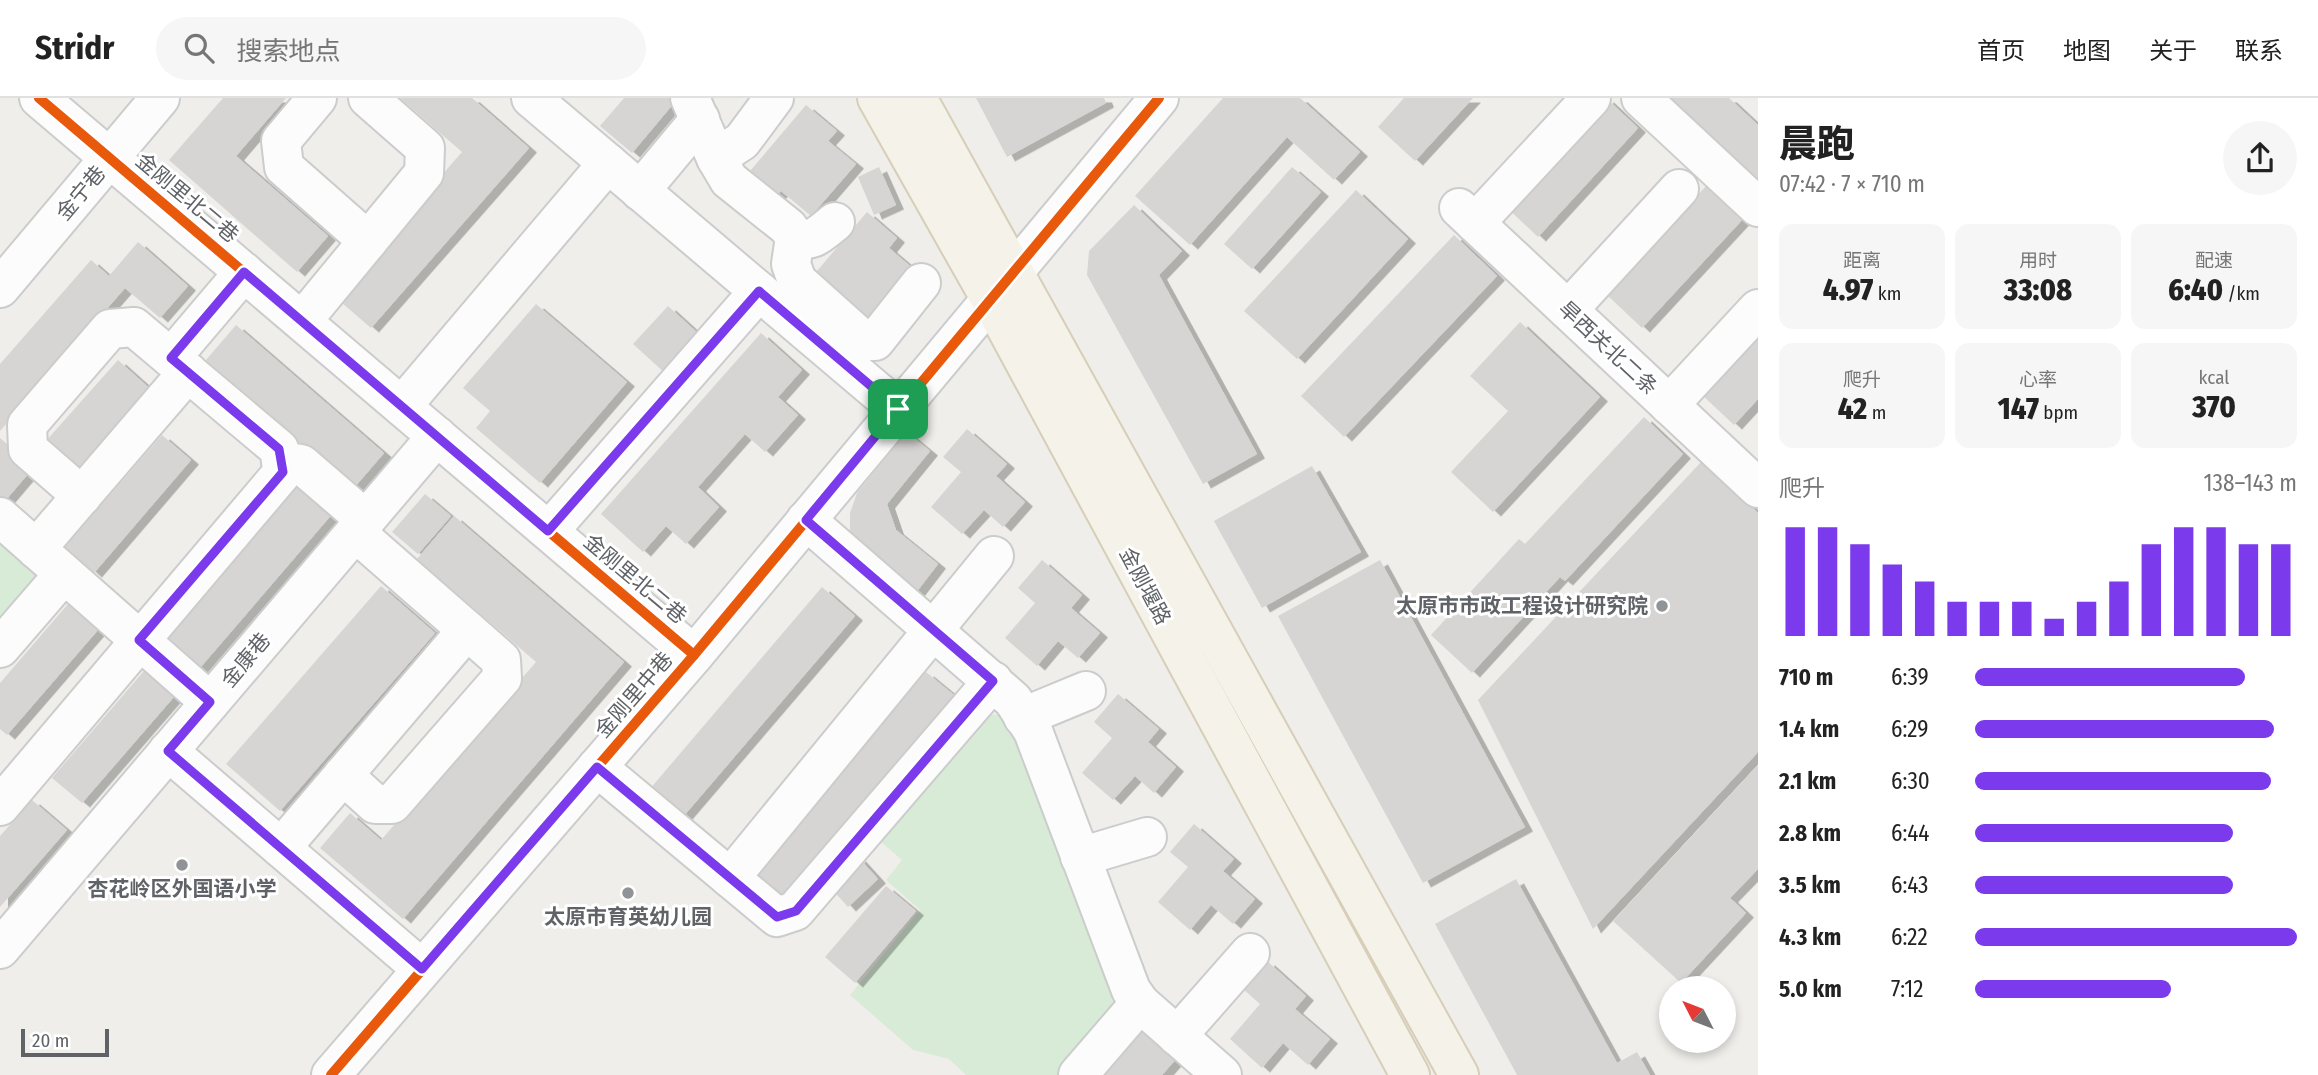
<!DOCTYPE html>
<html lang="zh">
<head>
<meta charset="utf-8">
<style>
  :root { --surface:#fff; --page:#f6f6f6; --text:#222; --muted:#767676; --line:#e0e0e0; --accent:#7c3aed }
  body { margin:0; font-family:"Fira Sans Condensed","Noto Sans SC",sans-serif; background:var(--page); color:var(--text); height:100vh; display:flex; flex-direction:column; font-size:26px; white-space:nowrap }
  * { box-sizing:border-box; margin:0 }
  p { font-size:23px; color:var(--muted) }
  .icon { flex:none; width:38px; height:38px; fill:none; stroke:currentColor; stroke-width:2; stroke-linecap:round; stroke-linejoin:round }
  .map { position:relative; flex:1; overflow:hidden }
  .details { display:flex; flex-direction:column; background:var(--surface); width:560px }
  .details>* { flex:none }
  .needle { width:46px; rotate:312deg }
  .buttons { position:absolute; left:1659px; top:878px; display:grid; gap:14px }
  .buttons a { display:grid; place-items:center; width:77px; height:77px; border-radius:50%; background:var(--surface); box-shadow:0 4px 10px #0003; font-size:35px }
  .scale { position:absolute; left:21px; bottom:18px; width:88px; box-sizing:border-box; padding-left:7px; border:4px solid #5f6368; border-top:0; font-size:19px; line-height:24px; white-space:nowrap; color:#5f6368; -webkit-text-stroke:5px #fff; paint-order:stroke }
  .pin { position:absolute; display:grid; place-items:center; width:60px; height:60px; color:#fff; margin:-30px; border-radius:14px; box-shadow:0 4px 10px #0006 }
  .round { display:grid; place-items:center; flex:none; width:74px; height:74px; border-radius:37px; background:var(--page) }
  .overview { display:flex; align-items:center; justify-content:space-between; height:119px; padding:0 21px }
  h1 { font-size:38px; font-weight:800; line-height:52px }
  .metrics { display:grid; grid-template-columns:repeat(3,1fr); gap:10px; height:119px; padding:7px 21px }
  .metrics div { display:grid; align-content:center; border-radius:14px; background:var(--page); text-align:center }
  .metrics b { font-size:30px; font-weight:800 }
  .metrics small { font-size:19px; font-weight:400 }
  .metrics p { font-size:19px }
  .chart { height:196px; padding:14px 21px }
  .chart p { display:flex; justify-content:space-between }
  .chart svg { width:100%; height:126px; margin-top:7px; stroke:var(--accent); stroke-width:6 }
  ul { padding:0 21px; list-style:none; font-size:23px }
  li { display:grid; grid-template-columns:112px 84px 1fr; align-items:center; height:52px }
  li i { height:18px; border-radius:9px; background:var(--accent) }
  header { display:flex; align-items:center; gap:42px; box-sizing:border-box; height:98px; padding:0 35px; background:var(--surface); border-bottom:2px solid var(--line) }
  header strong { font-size:33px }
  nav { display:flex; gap:38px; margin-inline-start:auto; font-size:24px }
  .search { width:490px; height:63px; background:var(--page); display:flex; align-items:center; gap:18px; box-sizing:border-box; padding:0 24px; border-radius:38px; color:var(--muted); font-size:26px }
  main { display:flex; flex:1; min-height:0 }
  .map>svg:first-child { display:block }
  .green { fill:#d8ebd6 }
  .building { fill:#d6d5d3; filter:url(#shadow) }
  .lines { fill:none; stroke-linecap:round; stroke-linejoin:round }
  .minor-casing { stroke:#cbcccc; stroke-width:42 }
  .major-casing { stroke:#d7ceb8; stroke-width:42 }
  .minor { stroke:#fdfcfc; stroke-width:38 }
  .major { stroke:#f4f2e9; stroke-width:38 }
  .cycleway-casing { stroke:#fff; stroke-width:15 }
  .cycleway { stroke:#e8590c; stroke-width:10 }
  .route-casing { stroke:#fff; stroke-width:14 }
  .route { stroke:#7c3aed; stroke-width:9 }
  .poi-dot { fill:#919496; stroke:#fff; stroke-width:2.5 }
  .labels { text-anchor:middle; stroke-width:6; stroke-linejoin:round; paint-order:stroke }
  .street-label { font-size:21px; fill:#5f6368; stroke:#fff }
  .poi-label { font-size:21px; font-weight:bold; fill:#5f6368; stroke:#fff }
</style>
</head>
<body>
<header>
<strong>Stridr</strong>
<div class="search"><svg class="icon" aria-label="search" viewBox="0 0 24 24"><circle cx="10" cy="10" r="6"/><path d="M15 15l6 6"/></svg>搜索地点</div>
<nav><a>首页</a><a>地图</a><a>关于</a><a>联系</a></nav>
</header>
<main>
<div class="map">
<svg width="1758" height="977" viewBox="0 0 1758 977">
  <defs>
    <filter id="shadow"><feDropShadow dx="8" dy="4.5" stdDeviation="0" flood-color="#0004"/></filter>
  </defs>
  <rect width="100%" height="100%" fill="#efeeea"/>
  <g class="green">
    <polygon points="0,439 41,475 0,522"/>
    <polygon points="987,616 1001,617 1014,633 1107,870 1113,903 1103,926 1057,977 966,977 949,961 913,952 850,897 920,812 886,782 902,762 880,743"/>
  </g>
  <g class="building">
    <polygon points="223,0 286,0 236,58 328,138 297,174 169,62"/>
    <polygon points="400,0 472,0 529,50 371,230 335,199 462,54"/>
    <polygon points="624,0 669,0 674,5 632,55 600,28"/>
    <polygon points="976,0 1104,0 1106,5 1007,59"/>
    <polygon points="1223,0 1300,0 1360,54 1334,82 1287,39 1190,147 1135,98"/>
    <polygon points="1404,0 1473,0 1415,63 1378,29"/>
    <polygon points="1606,0 1638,30 1538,139 1502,105"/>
    <polygon points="1656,0 1729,0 1758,27 1758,95"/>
    <polygon points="806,7 837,33 828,43 856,66 811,118 781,93 773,102 745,79"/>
    <polygon points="879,69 896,107 874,117 858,79"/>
    <polygon points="1292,69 1321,94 1252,171 1224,146"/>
    <polygon points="1706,88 1742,122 1642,230 1606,196"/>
    <polygon points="1356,92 1408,141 1297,261 1244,213"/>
    <polygon points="1134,107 1182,153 1159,177 1257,356 1203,386 1087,177 1089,153"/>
    <polygon points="867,114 897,140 889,150 916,173 872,225 806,186"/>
    <polygon points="1454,137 1497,178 1344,339 1301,298"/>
    <polygon points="138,144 188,188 160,220 125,190 0,333 0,266 91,162 109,178"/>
    <polygon points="536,206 627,284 540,385 476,330 490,313 463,290"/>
    <polygon points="668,208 701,238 666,276 633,246"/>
    <polygon points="1520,224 1600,299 1493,414 1451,374 1508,313 1470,278"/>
    <polygon points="236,227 384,355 353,391 205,263"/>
    <polygon points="1758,234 1758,301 1734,327 1701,296"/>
    <polygon points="761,235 802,272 778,299 798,317 765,354 745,336 698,389 719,409 686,446 666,428 643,454 601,416"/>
    <polygon points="118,262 157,297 84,379 45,344"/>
    <polygon points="1644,319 1683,356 1565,483 1560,479 1472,575 1431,537 1519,441 1525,446"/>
    <polygon points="967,331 1007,366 996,378 1025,404 1003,429 984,412 962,436 931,409 961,374 943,359"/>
    <polygon points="907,334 930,353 887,406 896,432 938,466 915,496 861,454 850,433 850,415 857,395"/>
    <polygon points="162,337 191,362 94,475 65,449"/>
    <polygon points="0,340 34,369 5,403 0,399"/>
    <polygon points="1702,363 1758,415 1758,654 1593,831 1478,602"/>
    <polygon points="1312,368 1361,454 1262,510 1214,423"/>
    <polygon points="305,379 339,408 199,571 164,542"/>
    <polygon points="425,396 451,418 418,456 392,434"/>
    <polygon points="454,418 624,564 403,821 320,750 350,715 381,742 536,564 417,461"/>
    <polygon points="1042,462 1082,497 1071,510 1100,535 1078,560 1058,543 1037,568 1005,540 1035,505 1018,490"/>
    <polygon points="1380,462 1525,729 1423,785 1278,518"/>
    <polygon points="381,488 435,535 280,713 226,666"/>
    <polygon points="822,489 855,518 682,720 649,692"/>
    <polygon points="74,499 104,525 7,637 0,631 0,585"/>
    <polygon points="149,567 179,593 82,705 52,680"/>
    <polygon points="926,574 960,602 787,804 754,776"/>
    <polygon points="1118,596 1159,631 1148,644 1176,669 1154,695 1135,678 1113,702 1082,675 1112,640 1094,624"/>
    <polygon points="1758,667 1758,771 1730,800 1746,815 1681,885 1613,823"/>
    <polygon points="32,702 67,732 0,809 0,738"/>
    <polygon points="1194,726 1234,761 1223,773 1255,801 1233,826 1211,807 1190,832 1158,804 1188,769 1170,754"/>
    <polygon points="858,759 878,781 848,809 828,787"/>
    <polygon points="1516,781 1617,965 1637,954 1650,977 1517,977 1435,826"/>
    <polygon points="886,788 916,813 855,885 825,859"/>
    <polygon points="1267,863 1306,898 1295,911 1330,941 1308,967 1283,945 1262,970 1230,941 1260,906 1243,891"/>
    <polygon points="1137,926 1176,961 1162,977 1091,977"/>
  </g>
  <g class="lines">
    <g class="minor-casing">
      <g id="minor">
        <polyline points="39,0 694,557"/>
        <polyline points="317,0 281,43 284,69 368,143"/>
        <polyline points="531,0 898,311"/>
        <polyline points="690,0 716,60 729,82 788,129 795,139 791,166 797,183 864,243 875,243 921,185"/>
        <polyline points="1641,0 1758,109"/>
        <polyline points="716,60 742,43 774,0"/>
        <polyline points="640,93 700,21"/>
        <polyline points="1459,110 1758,390"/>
        <polyline points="1475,125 1591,0"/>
        <path d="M795,139C812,146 821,135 835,124"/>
        <polyline points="0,190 160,0"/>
        <polyline points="1568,212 1679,91"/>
        <polyline points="302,223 424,75 425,50 368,0"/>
        <polyline points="171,260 244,174"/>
        <polyline points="1669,307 1758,211"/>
        <polyline points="402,308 608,65"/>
        <polyline points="281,363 301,366 366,422"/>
        <polyline points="0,419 210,604"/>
        <polyline points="806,422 1013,602 1033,633 1131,892 1140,905 1222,977"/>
        <polyline points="549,433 759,193"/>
        <polyline points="36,451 188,274"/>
        <polyline points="0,550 64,476"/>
        <polyline points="1023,619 1086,593"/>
        <polyline points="168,653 422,871"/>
        <polyline points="597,669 777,819 795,813 993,583"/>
        <polyline points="343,677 375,706 392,706 502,580 501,562 467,532"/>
        <polyline points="0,708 283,374 279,351 134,229 110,231 27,327 28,351 82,398"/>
        <polyline points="281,750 467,532 355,434"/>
        <polyline points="1080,759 1147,739"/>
        <polyline points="730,780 994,458"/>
        <polyline points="0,851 437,338"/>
        <polyline points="1177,938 1250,855"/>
        <polyline points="331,977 694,557 1159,0"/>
        <polyline points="1078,977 1140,905"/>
      </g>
    </g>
    <g class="major-casing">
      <g id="major">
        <polyline points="877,0 990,200 1410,977"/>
        <polyline points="917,0 1459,977"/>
      </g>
    </g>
    <use href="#minor" class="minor"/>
    <use href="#major" class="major"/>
    <g class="cycleway-casing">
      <g id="cycleway">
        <polyline points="39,0 694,557"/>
        <polyline points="331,977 694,557 1159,0"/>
      </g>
    </g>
    <use href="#cycleway" class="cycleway"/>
  </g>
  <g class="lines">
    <g class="route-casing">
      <polygon id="route" points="244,174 548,433 759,193 898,311 806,422 993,583 796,813 777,819 597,669 422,871 168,653 210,604 139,542 283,374 279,351 171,260"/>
    </g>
    <use href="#route" class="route"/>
  </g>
  <g class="poi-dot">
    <circle cx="1662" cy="508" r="7"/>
    <circle cx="182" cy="767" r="7"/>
    <circle cx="628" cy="795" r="7"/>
  </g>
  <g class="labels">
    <g class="street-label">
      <text transform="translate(81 95) rotate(-50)" y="7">金宁巷</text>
      <text transform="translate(187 100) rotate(40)" y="7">金刚里北二巷</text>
      <text transform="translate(1608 250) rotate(43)" y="7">旱西关北二条</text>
      <text transform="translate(635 481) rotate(40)" y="7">金刚里北二巷</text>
      <text transform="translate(1145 488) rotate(62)" y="7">金刚堰路</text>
      <text transform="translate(246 562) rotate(-50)" y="7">金康巷</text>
      <text transform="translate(634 597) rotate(-49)" y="7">金刚里中巷</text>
    </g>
    <g class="poi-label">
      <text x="1648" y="515" text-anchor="end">太原市市政工程设计研究院</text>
      <text x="182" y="798">杏花岭区外国语小学</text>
      <text x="628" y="826">太原市育英幼儿园</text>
    </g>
  </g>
</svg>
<div class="buttons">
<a><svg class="needle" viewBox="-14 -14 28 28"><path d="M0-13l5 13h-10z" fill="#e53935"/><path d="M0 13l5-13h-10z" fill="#767676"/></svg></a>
</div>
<div class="scale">20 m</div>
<div class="pin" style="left:898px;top:311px;background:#1e9e55"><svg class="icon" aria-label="arrive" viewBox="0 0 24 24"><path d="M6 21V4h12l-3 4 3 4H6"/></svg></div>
</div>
<section class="details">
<div class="overview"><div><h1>晨跑</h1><p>07:42 · 7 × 710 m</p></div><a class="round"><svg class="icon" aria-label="share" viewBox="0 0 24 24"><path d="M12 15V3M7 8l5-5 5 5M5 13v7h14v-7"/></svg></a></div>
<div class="metrics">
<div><p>距离</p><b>4.97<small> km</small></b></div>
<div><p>用时</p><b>33:08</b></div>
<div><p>配速</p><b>6:40<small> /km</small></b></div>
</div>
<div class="metrics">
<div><p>爬升</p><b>42<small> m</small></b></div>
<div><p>心率</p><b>147<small> bpm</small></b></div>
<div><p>kcal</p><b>370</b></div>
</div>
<div class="chart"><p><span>爬升</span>138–143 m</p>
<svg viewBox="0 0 160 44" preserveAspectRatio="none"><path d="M5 44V6M15 44V6M25 44V12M35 44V19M45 44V25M55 44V32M65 44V32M75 44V32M85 44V38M95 44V32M105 44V25M115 44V12M125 44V6M135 44V6M145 44V12M155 44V12"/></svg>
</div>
<ul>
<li><b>710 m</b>6:39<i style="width:84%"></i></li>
<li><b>1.4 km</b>6:29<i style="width:93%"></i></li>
<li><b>2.1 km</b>6:30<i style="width:92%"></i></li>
<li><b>2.8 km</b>6:44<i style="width:80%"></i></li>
<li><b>3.5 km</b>6:43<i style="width:80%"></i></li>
<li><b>4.3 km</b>6:22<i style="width:100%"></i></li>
<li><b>5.0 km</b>7:12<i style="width:61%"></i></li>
</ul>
</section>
</main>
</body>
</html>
